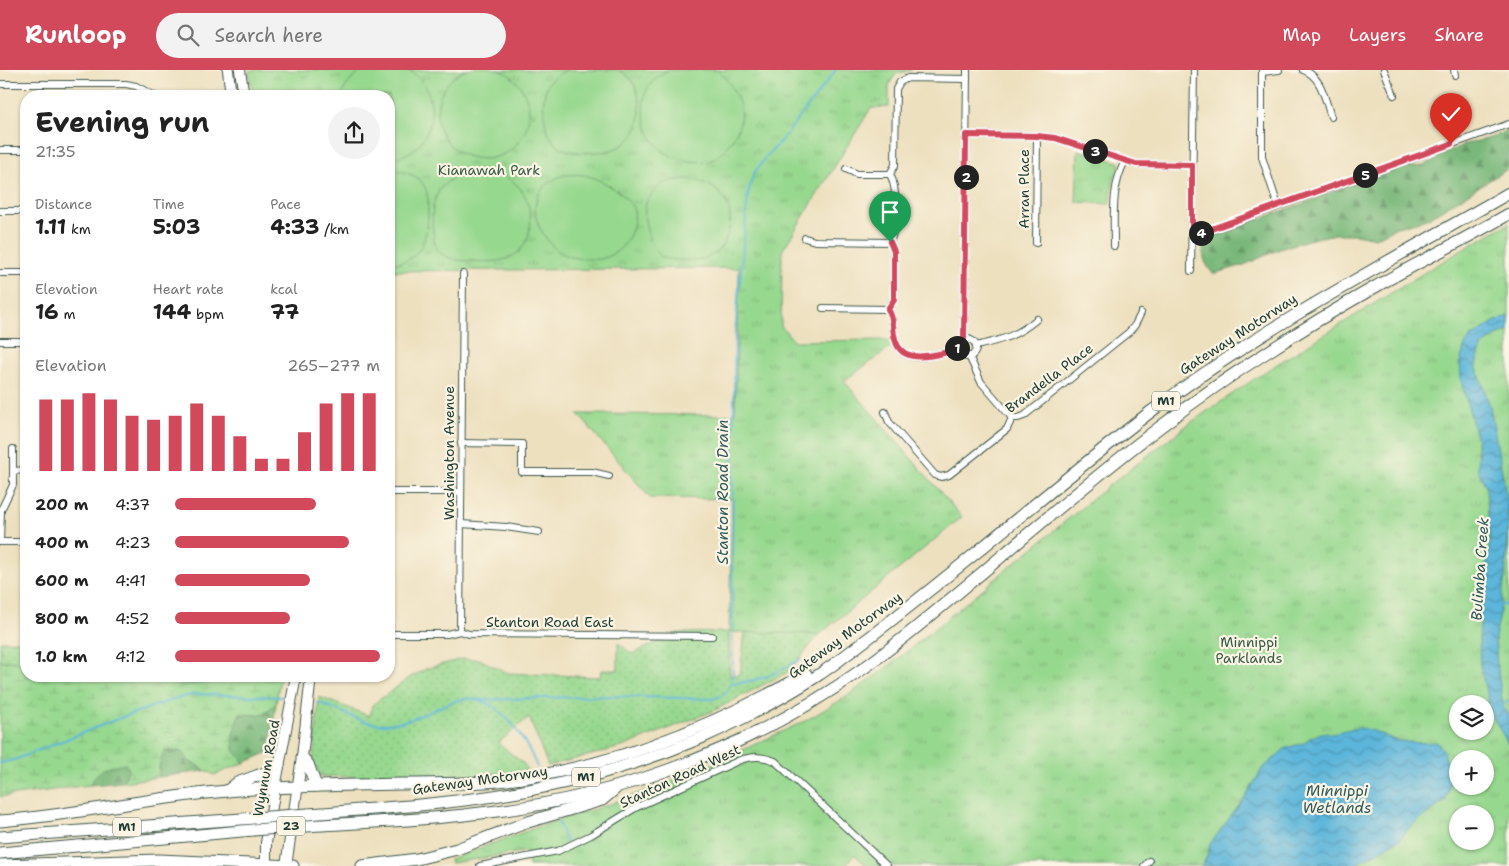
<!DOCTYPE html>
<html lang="en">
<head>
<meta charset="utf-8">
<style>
  :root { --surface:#fff; --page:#f2f2f2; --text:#222; --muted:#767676; --accent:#d1495b }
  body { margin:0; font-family:"Shantell Sans",sans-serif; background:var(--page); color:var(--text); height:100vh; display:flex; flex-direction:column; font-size:19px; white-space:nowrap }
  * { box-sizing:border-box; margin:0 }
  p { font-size:16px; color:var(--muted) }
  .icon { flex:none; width:28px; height:28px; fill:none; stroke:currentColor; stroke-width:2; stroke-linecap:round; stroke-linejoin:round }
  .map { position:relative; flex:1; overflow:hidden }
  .drawer { position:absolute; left:20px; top:20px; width:375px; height:592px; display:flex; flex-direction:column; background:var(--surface); border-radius:20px; box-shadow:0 1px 4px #0004 }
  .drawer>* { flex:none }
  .fabs { position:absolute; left:1449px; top:625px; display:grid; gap:10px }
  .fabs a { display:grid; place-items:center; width:45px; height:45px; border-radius:50%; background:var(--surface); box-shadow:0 1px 4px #0004; font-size:25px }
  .pin { position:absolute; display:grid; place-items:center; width:42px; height:42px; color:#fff; margin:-51px -21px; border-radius:50% 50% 50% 0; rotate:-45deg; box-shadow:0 0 5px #0007 }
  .pin .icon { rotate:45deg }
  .km { position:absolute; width:25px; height:25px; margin:-12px; border-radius:50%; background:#222; color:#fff; font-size:14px; line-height:25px; text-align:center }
  .round { display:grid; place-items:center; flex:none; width:52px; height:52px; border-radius:26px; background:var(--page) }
  .summary { display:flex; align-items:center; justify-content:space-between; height:85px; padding:0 15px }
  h1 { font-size:28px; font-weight:700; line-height:38px }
  .stats { display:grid; grid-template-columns:repeat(3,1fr); gap:8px; height:85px; padding:5px 15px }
  .stats div { display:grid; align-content:center }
  .stats b { font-size:21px; font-weight:700 }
  .stats small { font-size:14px; font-weight:400 }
  .stats p { font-size:14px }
  .chart { height:140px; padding:10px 15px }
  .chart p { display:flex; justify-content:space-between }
  .chart svg { width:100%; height:90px; margin-top:5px; stroke:var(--accent); stroke-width:6 }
  ul { padding:0 15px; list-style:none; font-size:16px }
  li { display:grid; grid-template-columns:80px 60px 1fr; align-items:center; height:38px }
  li i { height:12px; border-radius:6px; background:var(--accent) }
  header { display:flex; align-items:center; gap:30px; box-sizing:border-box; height:70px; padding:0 25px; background:var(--accent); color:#fff }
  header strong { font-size:24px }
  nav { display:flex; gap:28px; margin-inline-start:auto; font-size:18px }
  .search { width:350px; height:45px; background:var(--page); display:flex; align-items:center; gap:12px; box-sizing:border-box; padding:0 18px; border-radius:28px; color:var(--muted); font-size:19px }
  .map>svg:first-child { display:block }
  .grass { fill:url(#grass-dots); stroke:#5b8a62 }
  .forest { fill:url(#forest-firs); stroke:#4c7a57 }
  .wetland { fill:url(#wetland-marsh); stroke:#5b8a62 }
  .park { fill:url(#park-tufts); stroke:#5b8a62; fill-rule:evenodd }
  .pitch { fill:#97d88f; stroke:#5b8a62 }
  .water { fill:url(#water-waves); stroke:#3e7987 }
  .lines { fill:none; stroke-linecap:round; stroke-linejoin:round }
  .stream { stroke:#5cb5da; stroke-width:2 }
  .street-casing { stroke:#3e5549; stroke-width:8 }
  .primary-casing { stroke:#3e5549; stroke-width:12 }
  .highway-casing { stroke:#3e5549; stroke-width:13 }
  .street { stroke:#fff; stroke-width:6 }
  .primary { stroke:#fff; stroke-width:10 }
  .highway { stroke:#fff; stroke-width:11 }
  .highway-bridge-casing { stroke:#3e5549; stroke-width:13; stroke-linecap:butt }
  .highway-bridge { stroke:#fff; stroke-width:11 }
  .route-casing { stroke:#fff; stroke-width:10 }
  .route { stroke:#d1495b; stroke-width:6 }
  .labels { text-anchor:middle; stroke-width:4.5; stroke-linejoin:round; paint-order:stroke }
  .shield { fill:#fcf5e5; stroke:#617469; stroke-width:1 }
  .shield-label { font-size:12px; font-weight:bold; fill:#1f3d34 }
  .park-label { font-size:14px; fill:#375c46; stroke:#fcf5e5 }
  .street-label { font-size:14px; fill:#1f3d34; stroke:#fcf5e5 }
  .water-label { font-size:15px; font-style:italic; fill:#2e5b5e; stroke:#fcf5e5 }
</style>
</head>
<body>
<header>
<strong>Runloop</strong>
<div class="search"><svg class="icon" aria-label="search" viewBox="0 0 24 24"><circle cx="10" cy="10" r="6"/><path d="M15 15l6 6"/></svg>Search here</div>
<nav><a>Map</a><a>Layers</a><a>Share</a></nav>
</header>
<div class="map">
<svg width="1509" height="796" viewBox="0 0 1509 796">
  <defs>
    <pattern id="grass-dots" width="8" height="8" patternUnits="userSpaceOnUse" patternTransform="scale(1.25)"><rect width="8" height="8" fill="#97d88f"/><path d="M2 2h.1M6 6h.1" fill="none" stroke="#82ba7c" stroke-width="1.8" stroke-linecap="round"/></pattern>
    <pattern id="forest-firs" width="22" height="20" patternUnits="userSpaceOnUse" patternTransform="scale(1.25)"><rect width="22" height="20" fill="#79b87a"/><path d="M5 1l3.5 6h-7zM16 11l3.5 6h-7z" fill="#639765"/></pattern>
    <pattern id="wetland-marsh" width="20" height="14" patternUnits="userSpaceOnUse" patternTransform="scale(1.25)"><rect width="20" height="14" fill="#97d88f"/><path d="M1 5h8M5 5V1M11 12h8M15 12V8" fill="none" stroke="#82ba7c"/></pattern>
    <pattern id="park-tufts" width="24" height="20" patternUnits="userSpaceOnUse" patternTransform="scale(1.25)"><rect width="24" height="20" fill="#97d88f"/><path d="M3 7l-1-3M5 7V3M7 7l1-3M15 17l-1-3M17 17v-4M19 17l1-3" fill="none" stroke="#82ba7c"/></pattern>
    <pattern id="water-waves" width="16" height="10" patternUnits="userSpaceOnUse" patternTransform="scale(1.25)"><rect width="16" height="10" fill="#5cb5da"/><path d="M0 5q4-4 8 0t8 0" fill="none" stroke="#4b94b2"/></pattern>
  </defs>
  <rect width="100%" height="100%" fill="#fcf5e5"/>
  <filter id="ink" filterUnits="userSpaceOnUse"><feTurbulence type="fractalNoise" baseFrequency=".02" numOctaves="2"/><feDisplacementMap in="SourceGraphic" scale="10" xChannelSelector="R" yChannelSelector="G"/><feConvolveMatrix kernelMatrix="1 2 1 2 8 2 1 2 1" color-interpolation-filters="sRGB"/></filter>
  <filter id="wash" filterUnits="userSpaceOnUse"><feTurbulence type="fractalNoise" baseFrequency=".0096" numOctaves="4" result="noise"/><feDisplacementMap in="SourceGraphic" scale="20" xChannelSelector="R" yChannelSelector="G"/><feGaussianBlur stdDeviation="1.12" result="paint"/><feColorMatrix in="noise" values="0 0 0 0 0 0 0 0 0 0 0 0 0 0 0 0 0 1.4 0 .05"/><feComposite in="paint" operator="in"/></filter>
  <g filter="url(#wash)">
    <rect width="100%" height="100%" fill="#ede0bf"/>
    <g class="grass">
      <path d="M729,562L730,606L740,604L745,562L820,564L788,602L713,641L622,677L548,696L529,647L498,673L524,694L527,700C459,710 388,708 320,706L313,690L319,627L370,646L372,635L409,608L426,599L461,589H479L508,603L600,607L601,600H618V573L632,584L678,563Z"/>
      <polygon points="0,571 26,571 26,592 0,591"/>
      <polygon points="171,606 245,606 180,616"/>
    </g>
    <g class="forest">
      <path d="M1509,60V98L1427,149L1397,157L1375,168L1356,164H1335L1308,170L1280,179L1244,195L1213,204C1203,191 1201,184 1205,168L1316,129L1352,113L1401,98L1423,96L1440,86L1465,74L1490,68Z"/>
      <polygon points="276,634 269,682 244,693 234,681 233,665 239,644 261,645"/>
      <polygon points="164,681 181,681 189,691 205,701 159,707 159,696"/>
      <path d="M125,694L129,699L123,712L90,715C100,697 106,697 125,694Z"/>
    </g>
    <path class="wetland" d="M0,591L26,592V606H171L180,616L245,606L280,609L276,634L261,645L239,644L233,665L234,680L244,693L214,705L189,691L181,681H164L159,696V707L123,712L129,699L125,694C106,697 100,697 90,715L0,727Z"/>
    <g class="park">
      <polygon points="249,0 912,0 896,4 889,14 889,37 871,38 782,181 781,256 794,271 888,270 891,277 844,311 962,447 820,564 729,562 732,429 650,428 578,344 735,345 739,198 389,201 389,26 253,26"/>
      <polygon points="1078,80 1120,93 1113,113 1110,134 1076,132"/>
      <path d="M1509,153V796H867L854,784L846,796H529L528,781L451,793L450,789L543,755L605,736L693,703L805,651L846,627L894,592L1107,417L1190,353L1266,301L1433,197ZM1458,634H1485V661H1458ZM1458,689H1485V716H1458ZM1458,744H1485V771H1458Z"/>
    </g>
    <g class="pitch">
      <circle cx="483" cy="43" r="46"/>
      <path d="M364,0C372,0 405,0 410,1C447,23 433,88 389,88V26H341C346,14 353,7 364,0Z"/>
      <path d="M566,0C581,0 601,0 616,0C643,5 647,54 629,70C620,79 610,81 598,82C584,83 569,84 557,75C543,64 540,30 548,14C551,8 560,4 566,0Z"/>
      <path d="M668,0H718C739,22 751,48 729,74C725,79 718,87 712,90C706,92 696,92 689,91C662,87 647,70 644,43C641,22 650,10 668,0Z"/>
      <path d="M389,100C399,100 413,103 421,111C428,119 428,129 428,140C428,167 422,193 389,194Z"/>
      <path d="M475,100C490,101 506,104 517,115C537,134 536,180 506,189C497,192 485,192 475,191C459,191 449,190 436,180C428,140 429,110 475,100Z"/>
      <path d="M564,105C570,105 577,104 583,105C597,106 627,124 633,138C636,145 634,153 632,160C628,170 623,178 614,183C605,189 598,190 589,189C582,189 572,188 566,185C557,182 552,175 546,168C527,143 533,115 564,105Z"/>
      <path d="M686,109C714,111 735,130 729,159C727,169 722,179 713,184C703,192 681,191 668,189C651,187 641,148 646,133C648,129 654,121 657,118C665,110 676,110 686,109Z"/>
    </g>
    <g class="water">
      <polygon points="1509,246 1509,261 1496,266 1482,276 1476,295 1490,336 1507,429 1508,470 1505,505 1500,544 1495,567 1497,594 1503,636 1509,646 1509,675 1491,644 1480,595 1479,571 1483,512 1490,471 1486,417 1478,400 1477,370 1461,310 1460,292 1465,275 1471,267 1494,252"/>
      <path d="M1358,658C1374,658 1385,668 1400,671C1412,673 1425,673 1437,672L1444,681L1450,705L1449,720L1445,731L1411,756L1400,769L1353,796H1202L1208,784L1210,774L1247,725L1262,699L1286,678L1304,673L1310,668L1321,663L1326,662L1333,664Z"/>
    </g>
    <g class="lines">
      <g class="stream">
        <polyline points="1499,536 1509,534"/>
        <path d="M731,614C763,610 774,605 801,589"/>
        <path d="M479,630L611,626L712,629C729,625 729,620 733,604L732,468L735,263L748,124L753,105L765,88L786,65L836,0"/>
        <path d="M318,633C341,638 361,656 386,654C413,653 435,637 459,630C496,620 526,669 537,697"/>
        <polyline points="1503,635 1509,631"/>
        <polyline points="0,693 14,690 120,648 178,628 196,624 283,627"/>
        <polyline points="558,751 566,772"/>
      </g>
    </g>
  </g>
  <g filter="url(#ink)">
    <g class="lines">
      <g class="street-casing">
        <g id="street">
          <polyline points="1262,0 1262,87 1278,136"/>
          <path d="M1303,0C1322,6 1325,30 1331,47"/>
          <polyline points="1384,0 1394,25"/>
          <polyline points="1454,0 1455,5"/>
          <polyline points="1262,2 1279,0"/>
          <polyline points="0,14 126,14 136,16 155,26"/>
          <polyline points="966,65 1037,66 1055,68 1136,94 1192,95"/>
          <polyline points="0,80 26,80"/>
          <polyline points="846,99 857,104 890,104"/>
          <polyline points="0,141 26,141"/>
          <polyline points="1192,161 1196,163 1204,163 1509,54"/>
          <polyline points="805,168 815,171 890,172"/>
          <polyline points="1036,173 1037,66"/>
          <path d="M1114,176C1114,146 1111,117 1125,91"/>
          <polyline points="1191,201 1194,0"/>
          <polyline points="0,203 26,203"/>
          <polyline points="823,238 888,239"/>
          <polyline points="964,269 967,0"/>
          <circle cx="967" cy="278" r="9"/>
          <polyline points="0,271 26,271"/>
          <path d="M976,276C1002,270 1017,266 1037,249"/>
          <path d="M957,280C937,284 902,298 895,269C891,256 896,253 888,239L894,229V181L890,172C897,156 898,119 890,104L895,95L896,19L900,12L908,8L967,9"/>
          <polyline points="969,286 981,312 1012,348"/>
          <polyline points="885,342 889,352 935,405 941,407 949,405 1007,359 1012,348 1018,348 1024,346 1129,262 1135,255 1141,243"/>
          <polyline points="461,373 522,374 522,402 592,402 609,406"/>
          <polyline points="13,401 26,400"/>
          <polyline points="389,422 461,422"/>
          <polyline points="461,454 506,457 539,462"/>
          <polyline points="0,472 1,440 13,415 13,379"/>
          <polyline points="0,472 26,472"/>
          <polyline points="460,561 463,204"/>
          <polyline points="389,564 447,564 460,561 469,564 712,566"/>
          <path d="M480,796L558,781L591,765L637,737L740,690C754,686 762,686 775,691L887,796"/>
          <polyline points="1144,796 1149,791"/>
        </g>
      </g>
      <g class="primary-casing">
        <g id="primary">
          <polyline points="228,0 231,26"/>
          <polyline points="240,0 244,26"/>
          <polyline points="266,796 266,773 275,718 296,606"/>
          <polyline points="286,796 302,687 311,606"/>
        </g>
      </g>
      <g class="highway-casing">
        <g id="highway">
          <polyline points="302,687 308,694 316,716"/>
          <polyline points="227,721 237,713 270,701 279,695"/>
          <path d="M308,744C382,738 456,734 529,720C588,709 646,691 701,668C741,650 780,630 817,606C833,596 847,584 862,573C899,545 935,516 971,487C1029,439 1088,390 1149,343C1262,258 1386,193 1509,123"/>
          <path d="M0,751C77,745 151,727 227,721C285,716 343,715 402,714C434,714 466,714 498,711C607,700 712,657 806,604"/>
          <path d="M306,756C362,752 417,751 472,744C539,737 605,723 668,700C738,675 804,641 864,598C906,568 944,534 983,502C1041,453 1099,403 1160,357C1228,305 1301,259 1375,217C1419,192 1465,169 1509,144"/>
          <polyline points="0,767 255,748"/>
          <polyline points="0,783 253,760"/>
          <polyline points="0,795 159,790 293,796"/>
          <polyline points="362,796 417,789 457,779 528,752 602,730 615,719"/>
        </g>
      </g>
      <use href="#street" class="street"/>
      <use href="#primary" class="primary"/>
      <use href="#highway" class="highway"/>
      <g class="highway-bridge-casing">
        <g id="highway-bridge">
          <polyline points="255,748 308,744"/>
          <polyline points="253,760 306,756"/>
        </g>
      </g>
      <use href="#highway-bridge" class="highway-bridge"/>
    </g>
  </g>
  <g class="lines" filter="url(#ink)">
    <g class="route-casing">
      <path id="route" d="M890,172L894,181V230L888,239C896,253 891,256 895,269C902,297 937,284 957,280L959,273L964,269L966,65L1037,66L1055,68L1136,94L1192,95V161L1200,163L1451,74"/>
    </g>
    <use href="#route" class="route"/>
  </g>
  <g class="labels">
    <g class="shield">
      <rect x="1152" y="321.5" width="28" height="19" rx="4"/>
      <rect x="572" y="697.5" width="28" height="19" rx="4"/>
      <rect x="277" y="746.5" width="28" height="19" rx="4"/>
      <rect x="113" y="747.5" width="28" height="19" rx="4"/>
    </g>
    <g class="shield-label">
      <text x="1166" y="335">M1</text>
      <text x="586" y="711">M1</text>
      <text x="291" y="760">23</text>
      <text x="127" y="761">M1</text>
    </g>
    <g class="park-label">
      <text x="489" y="105">Kianawah Park</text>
      <text x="1249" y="577">Minnippi<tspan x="1249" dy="16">Parklands</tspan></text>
    </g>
    <g class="street-label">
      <text transform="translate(1024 119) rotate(-90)" y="5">Arran Place</text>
      <text transform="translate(1238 264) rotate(-33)" y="5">Gateway Motorway</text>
      <text transform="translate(1049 308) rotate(-37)" y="5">Brandella Place</text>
      <text transform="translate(449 383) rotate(-90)" y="5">Washington Avenue</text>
      <text x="550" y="557">Stanton Road East</text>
      <text transform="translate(845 565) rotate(-36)" y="5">Gateway Motorway</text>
      <text transform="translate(266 698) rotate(-80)" y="5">Wynnum Road</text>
      <text transform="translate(680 706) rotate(-25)" y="5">Stanton Road West</text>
      <text transform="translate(480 710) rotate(-8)" y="5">Gateway Motorway</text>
    </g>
    <g class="water-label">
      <text transform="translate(723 422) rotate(-90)" y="5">Stanton Road Drain</text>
      <text transform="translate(1480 499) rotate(-86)" y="5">Bulimba Creek</text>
      <text x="1337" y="726">Minnippi<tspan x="1337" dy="17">Wetlands</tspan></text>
    </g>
  </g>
</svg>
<div class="fabs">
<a><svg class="icon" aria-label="layers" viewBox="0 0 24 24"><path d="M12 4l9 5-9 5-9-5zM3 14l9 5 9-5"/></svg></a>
<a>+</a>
<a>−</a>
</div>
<div class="pin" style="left:890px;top:172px;background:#1e9e55"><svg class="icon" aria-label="arrive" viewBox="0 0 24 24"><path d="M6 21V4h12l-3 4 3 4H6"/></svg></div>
<div class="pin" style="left:1451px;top:74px;background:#d93025"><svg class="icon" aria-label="check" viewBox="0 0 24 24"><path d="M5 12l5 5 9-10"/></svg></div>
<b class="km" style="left:957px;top:278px">1</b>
<b class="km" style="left:966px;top:107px">2</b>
<b class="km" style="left:1095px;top:81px">3</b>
<b class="km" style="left:1201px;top:163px">4</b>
<b class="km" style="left:1365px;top:105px">5</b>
<section class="drawer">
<div class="summary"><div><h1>Evening run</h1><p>21:35</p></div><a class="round"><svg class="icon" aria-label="share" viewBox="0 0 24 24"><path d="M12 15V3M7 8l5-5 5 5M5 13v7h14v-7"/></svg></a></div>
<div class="stats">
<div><p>Distance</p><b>1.11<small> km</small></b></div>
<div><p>Time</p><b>5:03</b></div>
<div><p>Pace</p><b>4:33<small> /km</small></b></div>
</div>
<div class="stats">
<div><p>Elevation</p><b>16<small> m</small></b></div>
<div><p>Heart rate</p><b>144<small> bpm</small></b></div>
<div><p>kcal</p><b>77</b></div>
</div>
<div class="chart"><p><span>Elevation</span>265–277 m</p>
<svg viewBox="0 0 160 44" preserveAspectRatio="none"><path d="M5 44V9M15 44V9M25 44V6M35 44V9M45 44V17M55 44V19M65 44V17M75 44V11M85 44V17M95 44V27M105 44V38M115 44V38M125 44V25M135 44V11M145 44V6M155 44V6"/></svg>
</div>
<ul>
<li><b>200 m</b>4:37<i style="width:69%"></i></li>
<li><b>400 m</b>4:23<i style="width:85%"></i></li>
<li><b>600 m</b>4:41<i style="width:66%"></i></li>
<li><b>800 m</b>4:52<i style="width:56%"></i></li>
<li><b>1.0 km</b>4:12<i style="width:100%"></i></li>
</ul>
</section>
</div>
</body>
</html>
